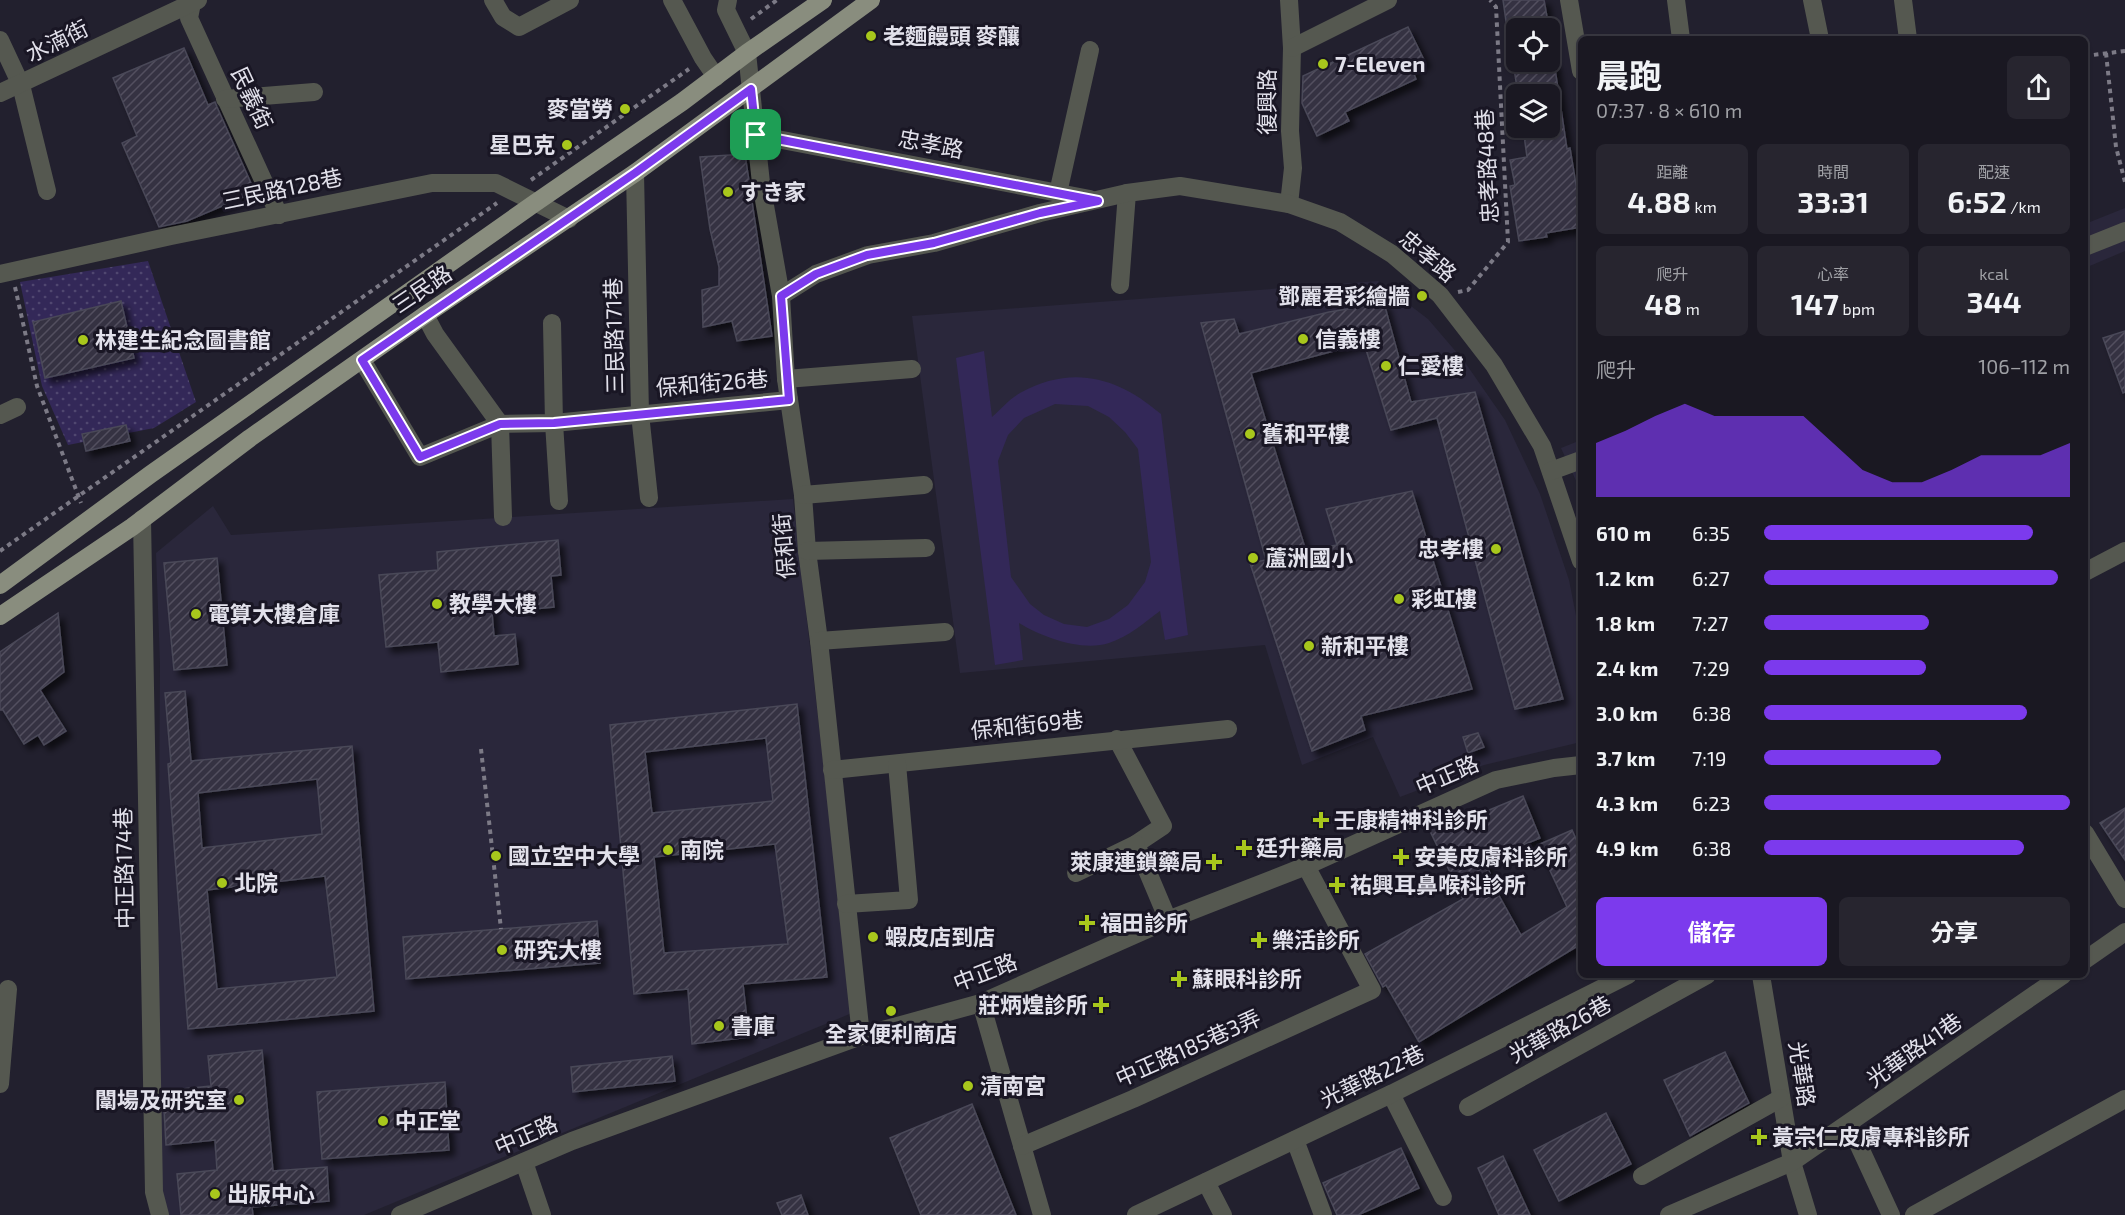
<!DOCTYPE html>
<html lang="zh-TW">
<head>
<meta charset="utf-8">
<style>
  :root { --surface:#1a1822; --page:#27252f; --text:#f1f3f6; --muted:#9fa0a5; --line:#383740; --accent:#7c3aed }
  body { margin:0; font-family:"Exo 2","Noto Sans TC","Noto Sans JP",sans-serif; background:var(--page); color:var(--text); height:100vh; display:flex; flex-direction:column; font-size:22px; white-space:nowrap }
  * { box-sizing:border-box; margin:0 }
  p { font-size:20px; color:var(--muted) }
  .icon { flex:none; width:33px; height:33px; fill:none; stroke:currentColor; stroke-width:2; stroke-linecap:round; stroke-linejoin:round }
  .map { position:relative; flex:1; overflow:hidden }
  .details { position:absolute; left:1578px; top:36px; width:510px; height:942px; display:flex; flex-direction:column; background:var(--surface); border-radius:9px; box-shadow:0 2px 4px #0004,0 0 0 2px var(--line) }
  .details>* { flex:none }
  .fabs { position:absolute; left:1506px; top:18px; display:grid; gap:12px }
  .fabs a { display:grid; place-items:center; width:54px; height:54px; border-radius:9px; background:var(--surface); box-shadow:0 2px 4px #0004,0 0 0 2px var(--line); font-size:30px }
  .pin { position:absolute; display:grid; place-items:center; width:51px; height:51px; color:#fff; margin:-26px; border-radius:12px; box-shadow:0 3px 9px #0006 }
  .round { display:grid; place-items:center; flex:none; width:63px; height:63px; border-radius:9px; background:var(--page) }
  .head { display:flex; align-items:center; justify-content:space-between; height:102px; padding:0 18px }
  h1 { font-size:33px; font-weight:700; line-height:45px }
  .stats { display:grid; grid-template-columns:repeat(3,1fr); gap:9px; height:102px; padding:6px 18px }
  .stats div { display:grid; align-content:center; border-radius:9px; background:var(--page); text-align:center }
  .stats b { font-size:30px; font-weight:700 }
  .stats small { font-size:16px; font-weight:400 }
  .stats p { font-size:16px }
  .chart { height:168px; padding:12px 18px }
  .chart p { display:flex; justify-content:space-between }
  .chart svg { width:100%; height:108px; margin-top:6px; fill:var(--accent); opacity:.7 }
  .action { display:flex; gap:12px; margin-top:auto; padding:12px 18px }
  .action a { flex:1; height:69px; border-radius:9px; background:var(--accent); color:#fff; font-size:24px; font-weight:700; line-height:69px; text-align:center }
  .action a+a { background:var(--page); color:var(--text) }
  ul { padding:0 18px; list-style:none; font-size:20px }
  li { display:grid; grid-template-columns:96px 72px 1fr; align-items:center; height:45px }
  li i { height:15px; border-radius:8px; background:var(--accent) }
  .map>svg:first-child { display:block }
  .built { fill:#2a273b }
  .grass { fill:url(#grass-dots) }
  .pitch { fill:#332858; fill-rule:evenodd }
  .building { fill:url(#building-hatch); stroke:#4a4858; stroke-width:1.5; fill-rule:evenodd; filter:url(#shadow) }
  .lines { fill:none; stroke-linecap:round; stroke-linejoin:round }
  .path { stroke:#7c7a86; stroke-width:4; stroke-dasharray:4.5 4.5; stroke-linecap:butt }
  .minor { stroke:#555850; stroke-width:18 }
  .major { stroke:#898d7e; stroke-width:18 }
  .route-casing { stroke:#fff; stroke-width:12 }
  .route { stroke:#7c3aed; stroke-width:8 }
  .poi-dot { fill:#a8c71c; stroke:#191624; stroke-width:2 }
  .labels { text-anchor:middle; stroke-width:6; stroke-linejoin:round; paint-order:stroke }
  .poi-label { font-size:22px; font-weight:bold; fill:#e2e1eb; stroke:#191624; text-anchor:start }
  .street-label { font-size:22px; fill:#e2e1eb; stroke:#191624 }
</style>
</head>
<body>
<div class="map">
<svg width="2125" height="1215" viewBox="0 0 2125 1215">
  <defs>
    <pattern id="grass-dots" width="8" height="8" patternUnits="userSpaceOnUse" patternTransform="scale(1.5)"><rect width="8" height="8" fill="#332858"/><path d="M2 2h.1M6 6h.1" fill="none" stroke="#504770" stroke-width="1.8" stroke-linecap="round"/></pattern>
    <pattern id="building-hatch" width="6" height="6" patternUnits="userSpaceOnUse" patternTransform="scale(1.5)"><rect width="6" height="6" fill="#353343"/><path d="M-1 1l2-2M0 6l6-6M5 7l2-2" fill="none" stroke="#52505e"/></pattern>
    <filter id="shadow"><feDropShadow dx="5.5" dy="5.5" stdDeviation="3" flood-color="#0009"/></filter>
  </defs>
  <rect width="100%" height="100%" fill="#22202e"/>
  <g class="built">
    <polygon points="2125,208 2125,251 2085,268 2085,224"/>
    <polygon points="1378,281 1428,319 1464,361 1505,420 1540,494 1569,580 1581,641 1581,742 1484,765 1400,797 1373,737 1302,765 1265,645 960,673 912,316"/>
    <polygon points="1581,440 1581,484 1578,485 1561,448"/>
    <polygon points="793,499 852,1013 364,1215 167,1215 157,1174 160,664 156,553 213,506 231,535"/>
  </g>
  <polygon class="grass" points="148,261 196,402 154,428 68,445 42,386 20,282"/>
  <path class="pitch" d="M984,351L992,417C1001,409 1009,399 1020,393C1072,364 1118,377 1161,414L1188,635L1165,640L1160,611C1145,622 1128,637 1109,643C1082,652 1042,637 1019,623L1023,660L995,665L956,358ZM1055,404L1088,406L1109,417L1125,432L1138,449L1151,562L1145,582L1128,605L1109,619L1087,627L1064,624L1044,615L1030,604L1011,577L998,461L1008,435L1024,418Z"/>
  <g class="building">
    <polygon points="1503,0 1544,0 1549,28 1507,28"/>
    <polygon points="1408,27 1425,62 1412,69 1416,79 1345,112 1349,121 1317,136 1302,103 1303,76"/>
    <polygon points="184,48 208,105 215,102 217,107 255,192 187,221 159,227 122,143 137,136 113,78"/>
    <polygon points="1513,62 1554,62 1567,149 1570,148 1581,215 1581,227 1546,233 1547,237 1519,241 1510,186 1515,185 1510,160 1527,157 1523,128 1550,128 1550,94 1518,94"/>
    <polygon points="745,154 772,336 737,341 732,321 703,327 702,290 719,286 719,267 710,229 700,157"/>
    <polygon points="121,301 134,358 45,378 33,322"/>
    <polygon points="1384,303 1411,402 1475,392 1563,699 1515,709 1437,418 1391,430 1364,343 1251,373 1306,551 1337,545 1326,509 1412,491 1472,689 1361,716 1365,730 1312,751 1250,563 1266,560 1201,323 1234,319 1239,334 1329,312"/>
    <polygon points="2125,331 2125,392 2123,393 2103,338"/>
    <polygon points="126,425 130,441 86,451 82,434"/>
    <polygon points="558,540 561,575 551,576 554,607 524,610 523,597 491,600 494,636 515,634 518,664 441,672 438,642 386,647 379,575 438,570 437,552"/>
    <polygon points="217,558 227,665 174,670 164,563"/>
    <polygon points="58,613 64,672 40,690 66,731 44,745 38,735 24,744 3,710 0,710 0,652"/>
    <path d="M185,691L191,761L352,746L374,1011L188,1029L168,764L171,763L165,693ZM317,779L322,834L202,848L198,793ZM325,876L337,977L217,989L207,890Z"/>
    <path d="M797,704L827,977L743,984L749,1037L692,1044L688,989L634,994L610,725ZM766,738L773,801L652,813L645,752ZM775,844L788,944L664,953L654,857Z"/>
    <polygon points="1478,733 1484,747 1468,753 1463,737"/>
    <polygon points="1523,796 1540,838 1484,861 1490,873 1487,874 1521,935 1567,907 1538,845 1572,830 1581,850 1581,944 1419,1042 1386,985 1383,987 1365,954 1463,899 1429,829 1462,813 1465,820"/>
    <polygon points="2125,808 2125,860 2100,823"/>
    <polygon points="597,921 600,963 406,979 403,937"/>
    <polygon points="262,1050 273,1171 327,1167 329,1201 252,1207 253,1215 181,1215 177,1174 217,1170 215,1140 166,1145 163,1091 211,1086 208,1056"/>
    <polygon points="1725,1052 1749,1103 1690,1136 1664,1080"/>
    <polygon points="672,1056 675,1081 573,1092 571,1067"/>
    <polygon points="445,1082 449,1150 322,1159 317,1092"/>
    <polygon points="972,1104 1016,1215 921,1215 890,1138"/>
    <polygon points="1606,1113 1631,1164 1559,1201 1534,1150"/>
    <polygon points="1401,1148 1419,1188 1358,1215 1337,1215 1323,1183"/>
    <polygon points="1503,1156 1530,1215 1499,1215 1478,1168"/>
    <polygon points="801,1195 808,1215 782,1215 777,1203"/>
  </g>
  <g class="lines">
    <g class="path">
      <polyline points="751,19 777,0"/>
      <polyline points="2106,53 2116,147 2125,182"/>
      <polyline points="2085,56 2125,51"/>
      <polyline points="531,180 689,69"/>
      <polyline points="15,287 37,386 81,503"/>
      <polyline points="1458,292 1468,290 1508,242 1496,7 1490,0"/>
      <polyline points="0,551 497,203"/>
      <polyline points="481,749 501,929"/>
    </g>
    <g class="minor">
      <polyline points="190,0 192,3 189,18 279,215"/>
      <polyline points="493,0 503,17 519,27 570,0"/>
      <polyline points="672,0 703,58 716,77"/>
      <polyline points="728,0 726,10 747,53 761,183 781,296 786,379 803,495 807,551 819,641 861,1036"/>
      <polyline points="1289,0 1292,48 1290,131 1293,168 1289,204"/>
      <polyline points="1569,0 1581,71"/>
      <polyline points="1676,0 1681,39"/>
      <polyline points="1812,0 1820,39"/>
      <polyline points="1903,0 1908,39"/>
      <polyline points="0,40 21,85 47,191"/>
      <polyline points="1292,48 1388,0"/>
      <polyline points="0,93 198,0"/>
      <polyline points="225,99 314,92"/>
      <polyline points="756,135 1090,199"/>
      <polyline points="635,173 640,414 649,498"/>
      <polyline points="1058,193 1090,50"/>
      <polyline points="2085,247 2125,231"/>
      <polyline points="0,274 171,236 432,183 496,183 569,219"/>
      <polyline points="1120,285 1127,193"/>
      <polyline points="781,296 816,274 868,255 934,243 1040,213 1127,193 1180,186 1289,204 1340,222 1392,254 1440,295 1494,365 1542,446 1581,561"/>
      <polyline points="425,315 435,334 500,424 554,423 789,400"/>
      <polyline points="552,323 554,423 559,501"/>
      <polyline points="362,360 420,457 500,424 503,517"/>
      <polyline points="786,379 912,369"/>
      <polyline points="0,415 17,407"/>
      <polyline points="1551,471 1581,460"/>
      <polyline points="803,495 924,485"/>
      <polyline points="142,519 154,1192 160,1215"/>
      <polyline points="807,551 926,548"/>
      <polyline points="2085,572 2125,551"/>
      <polyline points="819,641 945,632"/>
      <polyline points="1117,739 1163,826 1136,844 1168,920"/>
      <polyline points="832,770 1228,729"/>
      <polyline points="2085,833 2125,899"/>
      <polyline points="1076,873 1136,844"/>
      <polyline points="846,904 909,900 897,764"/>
      <polyline points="2085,960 2125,932"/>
      <polyline points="1761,975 1792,1162 1808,1215"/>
      <polyline points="981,1003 1042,1215"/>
      <polyline points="0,1084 8,989"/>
      <polyline points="1391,1094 1443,1197"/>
      <polyline points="1468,1107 1707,975"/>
      <polyline points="1849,1124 1891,1215"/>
      <polyline points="1295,1140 1323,1215"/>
      <polyline points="1022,1146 1133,1099 1372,990 1306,866"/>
      <polyline points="524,1162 542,1215"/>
      <polyline points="1642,1176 1781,1098"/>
      <polyline points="1206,1182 1223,1215"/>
      <polyline points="400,1215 572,1141 861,1036 981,1003 1168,920 1306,866 1496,780 1554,768 1581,765"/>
      <polyline points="1136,1215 1391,1094 1628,975"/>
      <polyline points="1669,1215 1792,1162 2063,975"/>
      <polyline points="1914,1215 2125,1099"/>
    </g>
    <g class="major">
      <polyline points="0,585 151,474 535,203 682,102 747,53 823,0"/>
      <polyline points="0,616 132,527 250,438 425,315 635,173 871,0"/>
    </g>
  </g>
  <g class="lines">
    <g class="route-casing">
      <polygon id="route" points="751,89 756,135 1098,201 1040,213 934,243 867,255 816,274 781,296 789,400 554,423 500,424 420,457 362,360 635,173"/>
    </g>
    <use href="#route" class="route"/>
  </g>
  <g class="poi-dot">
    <circle cx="871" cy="36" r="6"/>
    <circle cx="1323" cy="64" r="6"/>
    <circle cx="625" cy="109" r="6"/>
    <circle cx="567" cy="145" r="6"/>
    <circle cx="728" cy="192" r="6"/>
    <circle cx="1422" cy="296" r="6"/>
    <circle cx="1303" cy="339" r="6"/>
    <circle cx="83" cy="340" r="6"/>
    <circle cx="1386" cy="366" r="6"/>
    <circle cx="1250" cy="434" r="6"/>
    <circle cx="1496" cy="549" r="6"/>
    <circle cx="1253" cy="558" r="6"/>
    <circle cx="1399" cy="599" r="6"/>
    <circle cx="437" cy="604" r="6"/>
    <circle cx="196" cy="614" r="6"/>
    <circle cx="1309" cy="646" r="6"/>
    <path d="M1318 811h6v6h6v6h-6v6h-6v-6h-6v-6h6z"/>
    <path d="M1241 839h6v6h6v6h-6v6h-6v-6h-6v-6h6z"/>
    <circle cx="668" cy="850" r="6"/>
    <circle cx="496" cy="856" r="6"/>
    <path d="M1398 848h6v6h6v6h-6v6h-6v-6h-6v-6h6z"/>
    <path d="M1211 853h6v6h6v6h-6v6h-6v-6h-6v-6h6z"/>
    <circle cx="222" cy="883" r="6"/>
    <path d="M1334 876h6v6h6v6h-6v6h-6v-6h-6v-6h6z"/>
    <path d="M1084 914h6v6h6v6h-6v6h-6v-6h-6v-6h6z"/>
    <circle cx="873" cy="937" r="6"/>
    <path d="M1256 931h6v6h6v6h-6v6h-6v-6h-6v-6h6z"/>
    <circle cx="502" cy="950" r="6"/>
    <path d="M1176 970h6v6h6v6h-6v6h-6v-6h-6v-6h6z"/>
    <path d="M1098 996h6v6h6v6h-6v6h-6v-6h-6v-6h6z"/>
    <circle cx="891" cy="1011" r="6"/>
    <circle cx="719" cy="1026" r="6"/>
    <circle cx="968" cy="1086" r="6"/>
    <circle cx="239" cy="1100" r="6"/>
    <circle cx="383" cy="1121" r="6"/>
    <path d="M1756 1128h6v6h6v6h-6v6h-6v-6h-6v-6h6z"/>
    <circle cx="215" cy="1194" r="6"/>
  </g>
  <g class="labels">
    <g class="poi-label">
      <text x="883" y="44">老麵饅頭 麥釀</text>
      <text x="1335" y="72">7-Eleven</text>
      <text x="613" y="117" text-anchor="end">麥當勞</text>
      <text x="555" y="153" text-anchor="end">星巴克</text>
      <text x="740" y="200">すき家</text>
      <text x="1410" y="304" text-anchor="end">鄧麗君彩繪牆</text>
      <text x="1315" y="347">信義樓</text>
      <text x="95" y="348">林建生紀念圖書館</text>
      <text x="1398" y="374">仁愛樓</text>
      <text x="1262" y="442">舊和平樓</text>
      <text x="1484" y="557" text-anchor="end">忠孝樓</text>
      <text x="1265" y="566">蘆洲國小</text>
      <text x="1411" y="607">彩虹樓</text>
      <text x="449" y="612">教學大樓</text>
      <text x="208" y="622">電算大樓倉庫</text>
      <text x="1321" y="654">新和平樓</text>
      <text x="1334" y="828">壬康精神科診所</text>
      <text x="1256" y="856">廷升藥局</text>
      <text x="680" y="858">南院</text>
      <text x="508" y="864">國立空中大學</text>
      <text x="1414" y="865">安美皮膚科診所</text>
      <text x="1202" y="870" text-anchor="end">萊康連鎖藥局</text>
      <text x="234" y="891">北院</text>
      <text x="1350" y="893">祐興耳鼻喉科診所</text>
      <text x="1100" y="931">福田診所</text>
      <text x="885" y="945">蝦皮店到店</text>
      <text x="1272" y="948">樂活診所</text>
      <text x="514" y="958">研究大樓</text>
      <text x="1192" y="987">蘇眼科診所</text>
      <text x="1088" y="1013" text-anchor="end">莊炳煌診所</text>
      <text x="731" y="1034">書庫</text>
      <text x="891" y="1042" text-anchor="middle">全家便利商店</text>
      <text x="980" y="1094">清南宮</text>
      <text x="227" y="1108" text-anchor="end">闈場及研究室</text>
      <text x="395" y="1129">中正堂</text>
      <text x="1772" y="1145">黃宗仁皮膚專科診所</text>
      <text x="227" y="1202">出版中心</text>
    </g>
    <g class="street-label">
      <text transform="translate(57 41) rotate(-26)" y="8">水湳街</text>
      <text transform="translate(252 98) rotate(65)" y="8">民義街</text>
      <text transform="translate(1267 102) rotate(-90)" y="8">復興路</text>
      <text transform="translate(931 144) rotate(11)" y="8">忠孝路</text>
      <text transform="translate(1487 166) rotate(-93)" y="8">忠孝路48巷</text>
      <text transform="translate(282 189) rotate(-12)" y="8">三民路128巷</text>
      <text transform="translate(1428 256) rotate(40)" y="8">忠孝路</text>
      <text transform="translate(422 289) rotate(-34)" y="8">三民路</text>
      <text transform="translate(614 336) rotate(-91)" y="8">三民路171巷</text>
      <text transform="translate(712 383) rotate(-5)" y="8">保和街26巷</text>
      <text transform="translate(784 546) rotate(-95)" y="8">保和街</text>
      <text transform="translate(1027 725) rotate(-6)" y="8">保和街69巷</text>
      <text transform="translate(1447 775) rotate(-23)" y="8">中正路</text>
      <text transform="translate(124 868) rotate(-91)" y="8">中正路174巷</text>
      <text transform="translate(985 972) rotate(-21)" y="8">中正路</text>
      <text transform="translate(1560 1029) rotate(-29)" y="8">光華路26巷</text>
      <text transform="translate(1188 1048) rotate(-24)" y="8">中正路185巷3弄</text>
      <text transform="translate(1914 1050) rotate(-35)" y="8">光華路41巷</text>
      <text transform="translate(1802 1074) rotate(81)" y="8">光華路</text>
      <text transform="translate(1372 1076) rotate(-26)" y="8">光華路22巷</text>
      <text transform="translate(526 1135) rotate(-23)" y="8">中正路</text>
    </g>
  </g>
</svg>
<div class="fabs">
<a><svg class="icon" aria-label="locate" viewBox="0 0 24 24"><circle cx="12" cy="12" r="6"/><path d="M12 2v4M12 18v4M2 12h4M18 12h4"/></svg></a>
<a><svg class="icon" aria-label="layers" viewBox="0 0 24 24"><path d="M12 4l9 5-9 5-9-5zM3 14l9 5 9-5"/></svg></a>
</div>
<div class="pin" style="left:756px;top:135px;background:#1e9e55"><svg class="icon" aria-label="arrive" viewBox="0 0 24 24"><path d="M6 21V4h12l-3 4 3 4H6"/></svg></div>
<section class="details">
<div class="head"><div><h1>晨跑</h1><p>07:37 · 8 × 610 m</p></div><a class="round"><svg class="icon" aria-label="share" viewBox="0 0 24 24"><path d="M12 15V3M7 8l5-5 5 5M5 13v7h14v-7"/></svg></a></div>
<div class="stats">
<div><p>距離</p><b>4.88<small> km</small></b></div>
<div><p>時間</p><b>33:31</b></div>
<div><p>配速</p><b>6:52<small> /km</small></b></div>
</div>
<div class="stats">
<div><p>爬升</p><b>48<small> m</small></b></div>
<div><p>心率</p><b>147<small> bpm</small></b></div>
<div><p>kcal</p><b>344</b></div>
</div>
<div class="chart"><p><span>爬升</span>106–112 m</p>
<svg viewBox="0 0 160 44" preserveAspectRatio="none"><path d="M0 44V22L10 17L20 11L30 6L40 11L50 11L60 11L70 11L80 22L90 33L100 38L110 38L120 33L130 27L140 27L150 27L160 22V44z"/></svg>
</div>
<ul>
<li><b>610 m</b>6:35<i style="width:88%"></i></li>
<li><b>1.2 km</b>6:27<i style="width:96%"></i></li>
<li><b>1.8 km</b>7:27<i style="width:54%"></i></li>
<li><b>2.4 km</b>7:29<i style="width:53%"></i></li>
<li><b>3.0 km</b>6:38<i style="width:86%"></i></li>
<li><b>3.7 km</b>7:19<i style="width:58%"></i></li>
<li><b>4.3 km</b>6:23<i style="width:100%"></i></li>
<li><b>4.9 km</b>6:38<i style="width:85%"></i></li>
</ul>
<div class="action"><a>儲存</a><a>分享</a></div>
</section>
</div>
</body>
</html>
